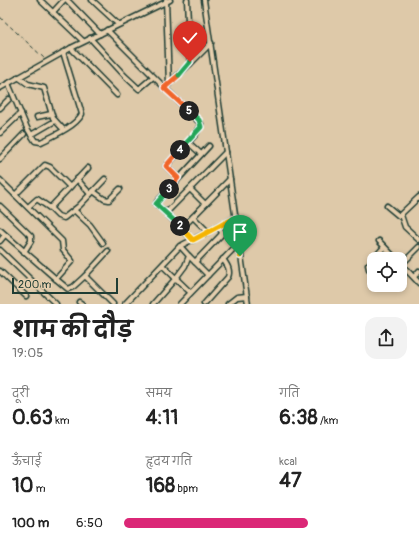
<!DOCTYPE html>
<html lang="hi">
<head>
<meta charset="utf-8">
<style>
  :root { --surface:#fff; --page:#f2f2f2; --text:#222; --muted:#767676; --accent:#db2777 }
  body { margin:0; font-family:Pangolin,"Playpen Sans Deva",sans-serif; background:var(--page); color:var(--text); height:100vh; display:flex; flex-direction:column; font-size:15px; white-space:nowrap }
  * { box-sizing:border-box; margin:0 }
  p { font-size:13px; color:var(--muted) }
  .icon { flex:none; width:22px; height:22px; fill:none; stroke:currentColor; stroke-width:2; stroke-linecap:round; stroke-linejoin:round }
  .map { position:relative; height:304px; overflow:hidden }
  .details { display:flex; flex-direction:column; background:var(--surface); flex:1 }
  .details>* { flex:none }
  .tools { position:absolute; left:367px; top:252px; display:grid; gap:8px }
  .tools a { display:grid; place-items:center; width:40px; height:40px; border-radius:8px; background:var(--surface); box-shadow:0 2px 6px #0003; font-size:20px }
  .scale { position:absolute; left:12px; bottom:10px; width:106px; box-sizing:border-box; padding-left:4px; border:2px solid #1f3d34; border-top:0; font-size:11px; line-height:14px; white-space:nowrap; color:#1f3d34; -webkit-text-stroke:3px #e6cfae; paint-order:stroke }
  .pin { position:absolute; display:grid; place-items:center; width:34px; height:34px; color:#fff; margin:-41px -17px; border-radius:50% 50% 50% 0; rotate:-45deg; box-shadow:0 0 4px #0007 }
  .pin .icon { rotate:45deg }
  .km { position:absolute; width:20px; height:20px; margin:-10px; border-radius:50%; background:#222; color:#fff; font-size:11px; line-height:20px; text-align:center }
  .round { display:grid; place-items:center; flex:none; width:42px; height:42px; border-radius:12px; background:var(--page) }
  .summary { display:flex; align-items:center; justify-content:space-between; height:68px; padding:0 12px }
  h1 { font-size:22px; font-weight:700; line-height:30px }
  .metrics { display:grid; grid-template-columns:repeat(3,1fr); gap:6px; height:68px; padding:4px 12px }
  .metrics div { display:grid; align-content:center }
  .metrics b { font-size:20px; font-weight:700 }
  .metrics small { font-size:11px; font-weight:400 }
  .metrics p { font-size:11px }
  ul { padding:0 12px; list-style:none; font-size:13px }
  li { display:grid; grid-template-columns:64px 48px 1fr; align-items:center; height:30px }
  li i { height:10px; border-radius:5px; background:var(--accent) }
  .map>svg:first-child { display:block }
  .lines { fill:none; stroke-linecap:round; stroke-linejoin:round }
  .minor-casing { stroke:#1f3d34; stroke-width:7 }
  .path { stroke:#1f3d34; stroke-width:1; stroke-dasharray:4 3; stroke-linecap:butt }
  .minor { stroke:#e6cfae; stroke-width:4 }
  .split-1-casing { stroke:#fff; stroke-width:8 }
  .split-2-casing { stroke:#fff; stroke-width:8 }
  .split-3-casing { stroke:#fff; stroke-width:8 }
  .split-4-casing { stroke:#fff; stroke-width:8 }
  .split-5-casing { stroke:#fff; stroke-width:8 }
  .split-6-casing { stroke:#fff; stroke-width:8 }
  .split-7-casing { stroke:#fff; stroke-width:8 }
  .split-1 { stroke:#f5b400; stroke-width:5 }
  .split-2 { stroke:#f5b400; stroke-width:5 }
  .split-3 { stroke:#22a559; stroke-width:5 }
  .split-4 { stroke:#f0652b; stroke-width:5 }
  .split-5 { stroke:#22a559; stroke-width:5 }
  .split-6 { stroke:#f0652b; stroke-width:5 }
  .split-7 { stroke:#22a559; stroke-width:5 }
</style>
</head>
<body>
<div class="map">
<svg width="419" height="304" viewBox="0 0 419 304">
  <rect width="100%" height="100%" fill="#dec9a9"/>
  <filter id="ink" filterUnits="userSpaceOnUse"><feTurbulence type="fractalNoise" baseFrequency=".025" numOctaves="2"/><feDisplacementMap in="SourceGraphic" scale="8" xChannelSelector="R" yChannelSelector="G"/><feConvolveMatrix kernelMatrix="1 2 1 2 8 2 1 2 1" color-interpolation-filters="sRGB"/></filter>
  <g filter="url(#ink)">
    <g class="lines">
      <g class="minor-casing">
        <g id="minor">
          <polyline points="40,0 83,41"/>
          <polyline points="67,0 100,34"/>
          <polyline points="92,0 118,24"/>
          <polyline points="166,0 169,84"/>
          <polyline points="204,0 248,304"/>
          <polyline points="53,12 64,0"/>
          <polyline points="107,30 201,124 196,134 166,166 178,178"/>
          <polyline points="90,38 125,76 139,89 153,77"/>
          <polyline points="71,48 117,95"/>
          <polyline points="190,64 211,43"/>
          <polyline points="18,77 28,84 44,88 53,118 63,129"/>
          <path d="M8,83L27,128L35,141L41,142C53,136 75,127 82,114L63,52"/>
          <polyline points="0,88 71,48 170,0"/>
          <polyline points="164,88 190,64 187,0"/>
          <polyline points="0,108 9,99"/>
          <polyline points="37,117 51,114"/>
          <polyline points="0,133 21,113"/>
          <polyline points="31,135 55,121"/>
          <polyline points="188,142 201,154"/>
          <polyline points="0,159 24,134"/>
          <polyline points="77,179 90,194"/>
          <polyline points="0,180 62,241 63,250 72,261 56,279 68,289 73,287 85,276"/>
          <polyline points="190,189 205,204"/>
          <polyline points="93,191 104,199 109,200 120,189"/>
          <polyline points="15,195 45,165 50,167 70,187"/>
          <polyline points="0,206 31,236 31,241 24,252"/>
          <polyline points="387,206 399,216 419,197"/>
          <polyline points="28,207 37,199 50,208 88,168"/>
          <polyline points="50,208 58,216 64,218 79,206 105,179"/>
          <polyline points="74,210 90,225 103,243"/>
          <polyline points="166,213 156,204 157,202 209,146"/>
          <polyline points="401,215 405,227 419,240"/>
          <polyline points="193,217 208,232"/>
          <polyline points="182,228 230,179"/>
          <polyline points="0,230 56,279"/>
          <polyline points="193,240 166,213 226,152"/>
          <polyline points="0,241 5,235"/>
          <polyline points="379,241 396,259"/>
          <polyline points="0,250 56,304"/>
          <polyline points="108,251 85,276 113,304"/>
          <polyline points="189,256 208,275"/>
          <polyline points="195,262 221,235 222,232 218,227"/>
          <polyline points="400,263 419,283"/>
          <polyline points="402,264 419,247"/>
          <polyline points="163,266 190,292"/>
          <polyline points="0,271 26,296"/>
          <polyline points="374,274 369,269 368,265 384,247"/>
          <polyline points="414,277 419,271"/>
          <polyline points="79,302 82,304"/>
          <polyline points="125,304 180,246"/>
          <polyline points="153,304 176,278 185,266 189,256 180,246 235,218"/>
          <polyline points="180,304 239,243"/>
          <path d="M204,304L228,277C231,270 227,265 223,259"/>
          <polyline points="228,304 237,297 247,296"/>
        </g>
      </g>
      <polyline class="path" points="0,17 45,59"/>
      <use href="#minor" class="minor"/>
    </g>
  </g>
  <g class="lines" filter="url(#ink)">
    <g class="split-1-casing">
      <polyline id="split-1" points="223,224 235,218 240,256"/>
    </g>
    <g class="split-2-casing">
      <polyline id="split-2" points="180,226 193,240 223,224"/>
    </g>
    <g class="split-3-casing">
      <polyline id="split-3" points="169,189 156,204 180,226"/>
    </g>
    <g class="split-4-casing">
      <polyline id="split-4" points="169,189 178,178 166,166 180,150"/>
    </g>
    <g class="split-5-casing">
      <polyline id="split-5" points="180,150 201,127 199,120 189,111"/>
    </g>
    <g class="split-6-casing">
      <polyline id="split-6" points="179,75 164,88 189,111"/>
    </g>
    <g class="split-7-casing">
      <polyline id="split-7" points="179,75 190,62"/>
    </g>
    <use href="#split-1" class="split-1"/>
    <use href="#split-2" class="split-2"/>
    <use href="#split-3" class="split-3"/>
    <use href="#split-4" class="split-4"/>
    <use href="#split-5" class="split-5"/>
    <use href="#split-6" class="split-6"/>
    <use href="#split-7" class="split-7"/>
  </g>
</svg>
<div class="tools">
<a><svg class="icon" aria-label="locate" viewBox="0 0 24 24"><circle cx="12" cy="12" r="6"/><path d="M12 2v4M12 18v4M2 12h4M18 12h4"/></svg></a>
</div>
<div class="scale">200 m</div>
<div class="pin" style="left:240px;top:256px;background:#1e9e55"><svg class="icon" aria-label="arrive" viewBox="0 0 24 24"><path d="M6 21V4h12l-3 4 3 4H6"/></svg></div>
<div class="pin" style="left:190px;top:62px;background:#d93025"><svg class="icon" aria-label="check" viewBox="0 0 24 24"><path d="M5 12l5 5 9-10"/></svg></div>
<b class="km" style="left:180px;top:226px">2</b>
<b class="km" style="left:169px;top:189px">3</b>
<b class="km" style="left:180px;top:150px">4</b>
<b class="km" style="left:189px;top:111px">5</b>
</div>
<section class="details">
<div class="summary"><div><h1>शाम की दौड़</h1><p>19:05</p></div><a class="round"><svg class="icon" aria-label="share" viewBox="0 0 24 24"><path d="M12 15V3M7 8l5-5 5 5M5 13v7h14v-7"/></svg></a></div>
<div class="metrics">
<div><p>दूरी</p><b>0.63<small> km</small></b></div>
<div><p>समय</p><b>4:11</b></div>
<div><p>गति</p><b>6:38<small> /km</small></b></div>
</div>
<div class="metrics">
<div><p>ऊँचाई</p><b>10<small> m</small></b></div>
<div><p>हृदय गति</p><b>168<small> bpm</small></b></div>
<div><p>kcal</p><b>47</b></div>
</div>
<ul>
<li><b>100 m</b>6:50<i style="width:65%"></i></li>
</ul>
</section>
</body>
</html>
